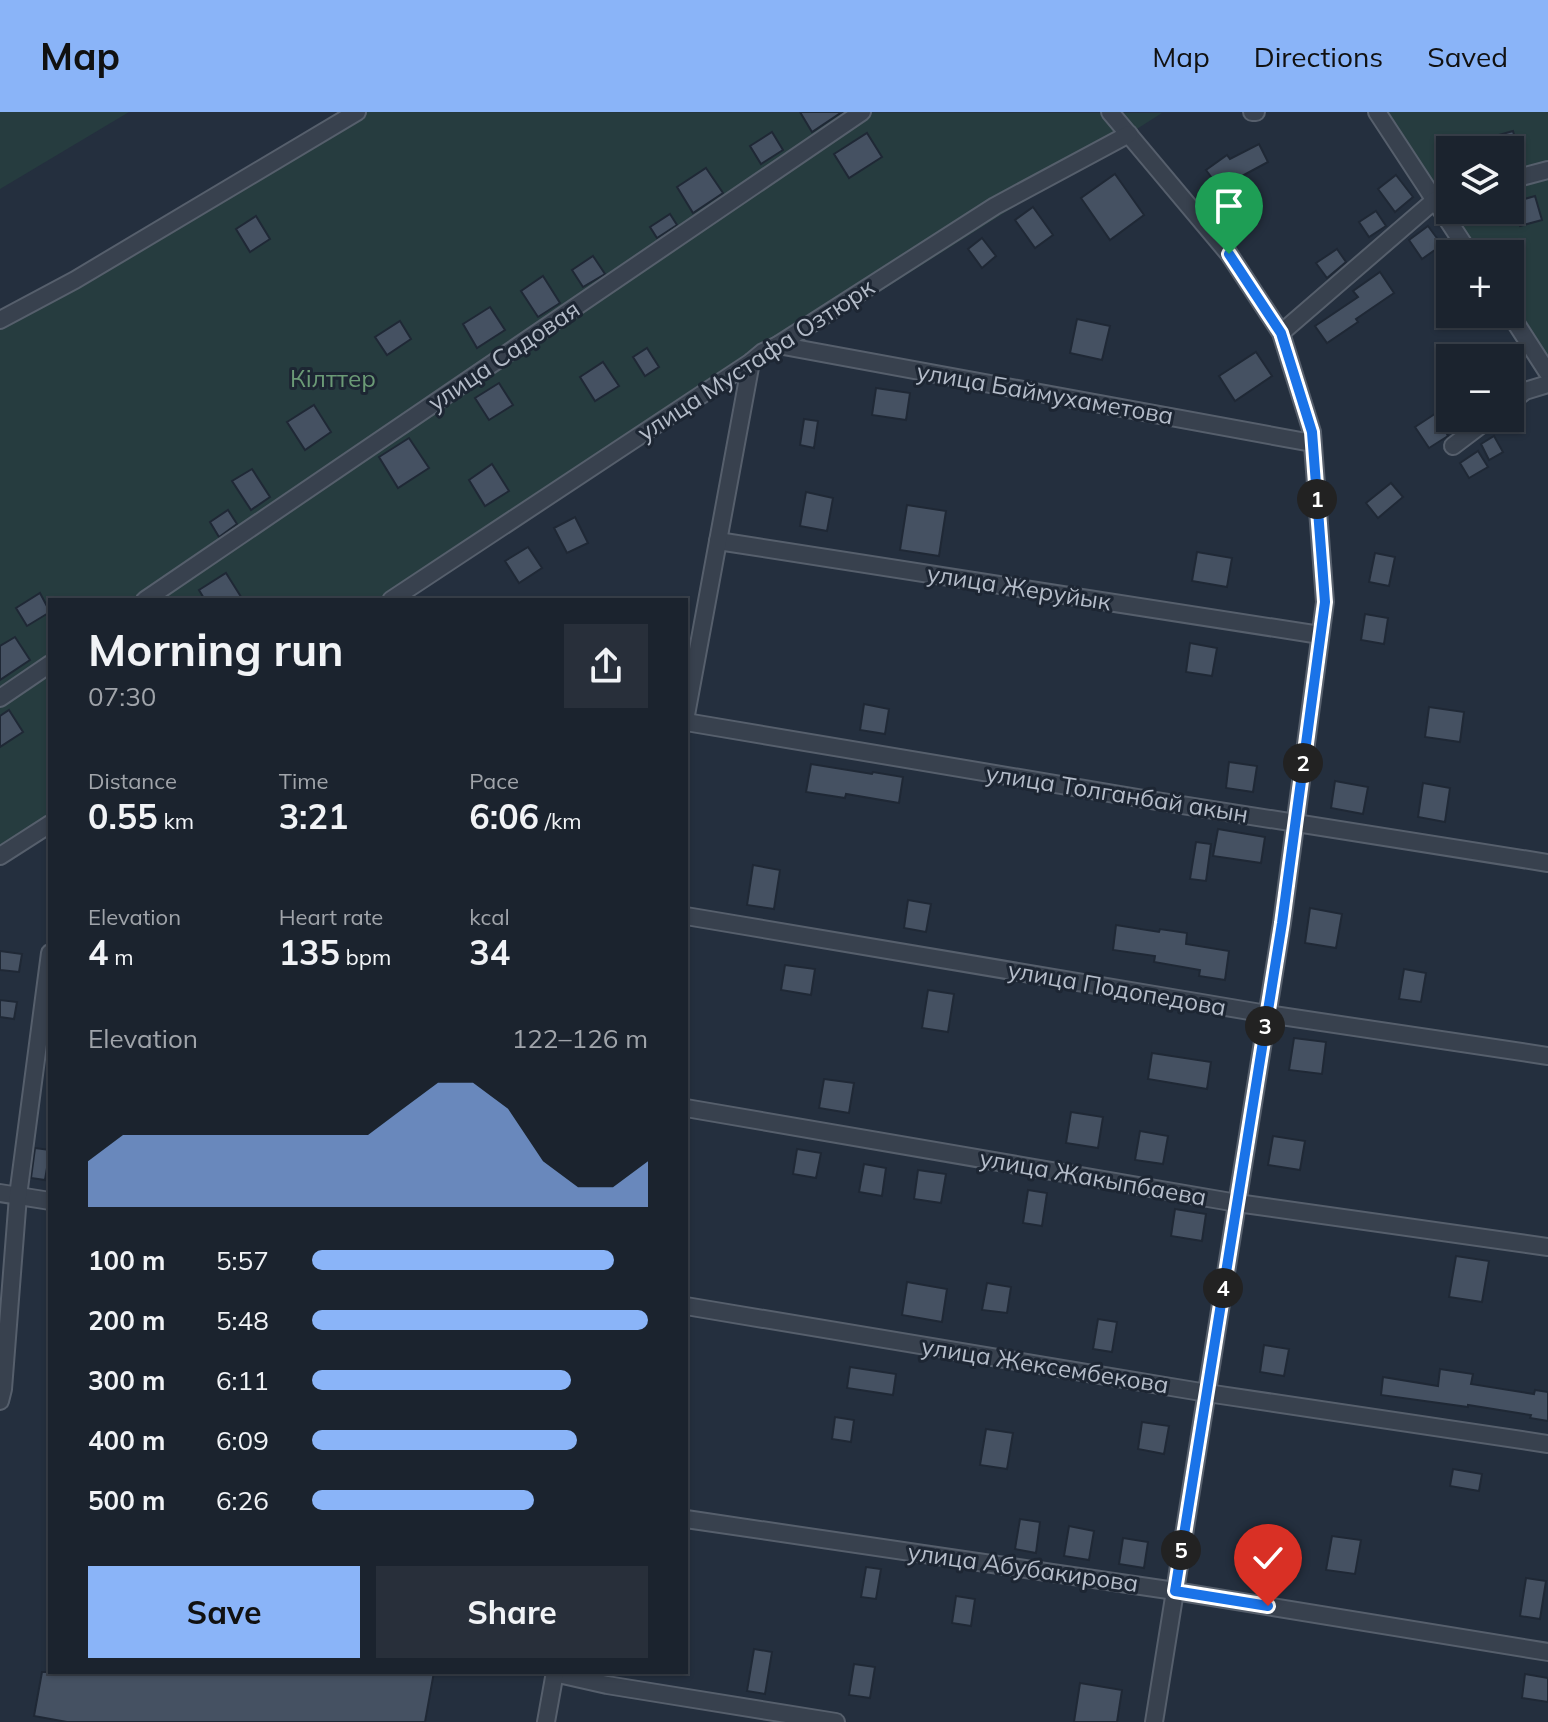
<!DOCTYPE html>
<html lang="en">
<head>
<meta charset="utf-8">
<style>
  :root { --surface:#1b232e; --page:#282f3a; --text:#f1f3f6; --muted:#a0a4aa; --line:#39404a; --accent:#8ab4f8 }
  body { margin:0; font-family:Mulish,sans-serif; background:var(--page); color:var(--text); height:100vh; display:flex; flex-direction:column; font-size:30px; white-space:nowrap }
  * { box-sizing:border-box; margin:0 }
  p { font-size:26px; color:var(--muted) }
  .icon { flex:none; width:44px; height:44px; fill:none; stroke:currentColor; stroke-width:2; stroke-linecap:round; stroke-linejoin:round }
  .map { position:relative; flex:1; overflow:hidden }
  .sheet { position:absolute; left:48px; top:486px; width:640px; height:1076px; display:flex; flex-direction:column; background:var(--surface); border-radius:0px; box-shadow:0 2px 6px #0004,0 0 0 2px var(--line) }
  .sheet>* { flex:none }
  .controls { position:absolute; left:1436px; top:24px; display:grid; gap:16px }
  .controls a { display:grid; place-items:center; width:88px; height:88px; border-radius:0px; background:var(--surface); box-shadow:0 2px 6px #0004,0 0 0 2px var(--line); font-size:40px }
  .pin { position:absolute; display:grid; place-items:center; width:68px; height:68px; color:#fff; margin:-82px -34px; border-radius:50% 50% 50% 0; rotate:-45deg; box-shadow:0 0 8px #0007 }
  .pin .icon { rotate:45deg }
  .km { position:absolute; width:40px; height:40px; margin:-20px; border-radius:50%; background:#222; color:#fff; font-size:22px; line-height:40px; text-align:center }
  .round { display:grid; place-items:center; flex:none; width:84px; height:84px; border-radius:0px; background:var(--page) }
  .head { display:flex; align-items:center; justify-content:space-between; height:136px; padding:0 40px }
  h1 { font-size:44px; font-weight:700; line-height:60px }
  .figures { display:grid; grid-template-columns:repeat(3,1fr); gap:12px; height:136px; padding:8px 40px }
  .figures div { display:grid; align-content:center }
  .figures b { font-size:34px; font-weight:700 }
  .figures small { font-size:22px; font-weight:400 }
  .figures p { font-size:22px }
  .chart { height:224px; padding:16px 40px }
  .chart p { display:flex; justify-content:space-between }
  .chart svg { width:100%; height:144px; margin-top:8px; fill:var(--accent); opacity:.7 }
  .action { display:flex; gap:16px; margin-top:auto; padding:16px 40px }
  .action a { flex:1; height:92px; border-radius:0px; background:var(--accent); color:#111; font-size:32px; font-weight:700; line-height:92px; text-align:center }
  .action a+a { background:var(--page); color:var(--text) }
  ul { padding:0 40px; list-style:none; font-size:26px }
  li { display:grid; grid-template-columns:128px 96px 1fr; align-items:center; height:60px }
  li i { height:20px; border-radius:10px; background:var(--accent) }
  header { display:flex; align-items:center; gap:48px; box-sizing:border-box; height:112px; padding:0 40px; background:var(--accent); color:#111 }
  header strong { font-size:38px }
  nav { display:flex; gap:44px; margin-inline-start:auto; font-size:28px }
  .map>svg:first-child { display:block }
  .green { fill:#263c3f; fill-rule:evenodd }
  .building { fill:#455162; stroke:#1f2835; stroke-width:2 }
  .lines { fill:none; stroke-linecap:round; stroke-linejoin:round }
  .minor-casing { stroke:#565f6c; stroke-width:20 }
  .minor { stroke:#38414e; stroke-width:16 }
  .route-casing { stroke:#fff; stroke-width:16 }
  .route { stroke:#1a73e8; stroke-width:10 }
  .labels { text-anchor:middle; stroke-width:6; stroke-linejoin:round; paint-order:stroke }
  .street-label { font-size:24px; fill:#b4bcc9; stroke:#1d2633 }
  .park-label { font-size:24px; fill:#6b9a76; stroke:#1d2633 }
</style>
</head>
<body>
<header>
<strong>Map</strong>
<nav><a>Map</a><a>Directions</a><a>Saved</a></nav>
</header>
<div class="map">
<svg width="1548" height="1610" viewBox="0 0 1548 1610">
  <rect width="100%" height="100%" fill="#242f3e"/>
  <g class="green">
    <polygon points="0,0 129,0 0,77"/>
    <polygon points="360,0 1162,1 393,488 50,488 50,705 0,737 0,205"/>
    <path d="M1384,0H1548V265L1510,202V142H1472ZM1450,38H1510V98H1450Z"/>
  </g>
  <g class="building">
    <polygon points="800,0 842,0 812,20"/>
    <polygon points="1513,19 1518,38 1461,38 1460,34"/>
    <polygon points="772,20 783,38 761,52 750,34"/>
    <polygon points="867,21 882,45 849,66 834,42"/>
    <polygon points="1259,32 1268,50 1242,64 1243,66 1223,81 1206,58 1227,43 1230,47"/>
    <polygon points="706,56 723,81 693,101 677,75"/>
    <polygon points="1115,62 1144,103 1110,128 1081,86"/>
    <polygon points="1396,63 1413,85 1395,100 1378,77"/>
    <polygon points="1535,84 1542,108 1520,114 1514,90"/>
    <polygon points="1033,95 1053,123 1035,136 1015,108"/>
    <polygon points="1376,99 1386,114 1369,125 1359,110"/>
    <polygon points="670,102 677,113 657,126 650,115"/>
    <polygon points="256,104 270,127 250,140 236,117"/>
    <polygon points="1428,114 1442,133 1422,147 1409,128"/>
    <polygon points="982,126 996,144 982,156 968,137"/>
    <polygon points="1337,137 1346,150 1327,166 1316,151"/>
    <polygon points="593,144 605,162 583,175 572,158"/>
    <polygon points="1380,160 1394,181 1356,207 1358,210 1327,231 1315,214 1358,185 1353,179"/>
    <polygon points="543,164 560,191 538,205 521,179"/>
    <polygon points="490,195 505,218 477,236 463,212"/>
    <polygon points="1077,207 1110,214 1102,248 1070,241"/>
    <polygon points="400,209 411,227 387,243 375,225"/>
    <polygon points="647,236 659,255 645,264 633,245"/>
    <polygon points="1256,240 1272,264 1235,289 1219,264"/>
    <polygon points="603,250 619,274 595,289 580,265"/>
    <polygon points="499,271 513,293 489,308 475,286"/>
    <polygon points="876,276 910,281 906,308 872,303"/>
    <polygon points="1450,292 1450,315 1445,318 1448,324 1429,336 1415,315"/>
    <polygon points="314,293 331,320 305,338 287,310"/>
    <polygon points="804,307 818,309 814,336 800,333"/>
    <polygon points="1494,324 1503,340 1489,348 1481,332"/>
    <polygon points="409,326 429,356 398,376 379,345"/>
    <polygon points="1478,339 1488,355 1469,366 1460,351"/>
    <polygon points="492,352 509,379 485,394 469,368"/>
    <polygon points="252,357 270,385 251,398 232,369"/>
    <polygon points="1391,371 1403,385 1378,406 1366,391"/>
    <polygon points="806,380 833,386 827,419 800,414"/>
    <polygon points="907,393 946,399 939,444 900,438"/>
    <polygon points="228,398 237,412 219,425 210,410"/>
    <polygon points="575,405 588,431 567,441 554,416"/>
    <polygon points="528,435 542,456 519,471 505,449"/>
    <polygon points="1197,440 1232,446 1227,475 1192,469"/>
    <polygon points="1375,441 1395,445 1389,474 1369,470"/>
    <polygon points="226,461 243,488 205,488 199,478"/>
    <polygon points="40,481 50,500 27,514 16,496"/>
    <polygon points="1365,502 1388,506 1384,532 1361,528"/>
    <polygon points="15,525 30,548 0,568 0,534"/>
    <polygon points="1190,531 1217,536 1212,564 1186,560"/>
    <polygon points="864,592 889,597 885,622 860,618"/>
    <polygon points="1429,595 1464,600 1460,630 1425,625"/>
    <polygon points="9,598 23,620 0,635 0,604"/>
    <polygon points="1229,650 1257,654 1253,680 1226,676"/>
    <polygon points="811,652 872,662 873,660 903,665 899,691 846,682 845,686 806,680"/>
    <polygon points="1335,669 1368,675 1363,702 1331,696"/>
    <polygon points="1423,671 1450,676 1445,710 1418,705"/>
    <polygon points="1218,717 1265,725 1261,751 1213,744"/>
    <polygon points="1196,730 1211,732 1206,769 1190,767"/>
    <polygon points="753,753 780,758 774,797 747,793"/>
    <polygon points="908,788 931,792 926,820 904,816"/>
    <polygon points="1310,796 1342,802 1336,836 1305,831"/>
    <polygon points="1116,813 1159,820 1160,817 1187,821 1186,832 1229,839 1225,868 1199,864 1200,858 1154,850 1155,844 1113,838"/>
    <polygon points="0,839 22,842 19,860 0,858"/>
    <polygon points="785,853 815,857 811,883 781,878"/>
    <polygon points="1404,857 1426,861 1421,890 1399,887"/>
    <polygon points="928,878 954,882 948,920 922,916"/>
    <polygon points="0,888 17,890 14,907 0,905"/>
    <polygon points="1294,926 1326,930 1322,962 1289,958"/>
    <polygon points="1152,941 1211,950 1207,977 1148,967"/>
    <polygon points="824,967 854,971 849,1001 819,996"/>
    <polygon points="1071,1000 1103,1005 1098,1036 1066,1031"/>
    <polygon points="1140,1019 1168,1024 1163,1052 1135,1048"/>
    <polygon points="1273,1024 1305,1029 1300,1058 1268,1053"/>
    <polygon points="35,1036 50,1038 45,1068 31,1066"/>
    <polygon points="797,1037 821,1041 816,1066 793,1062"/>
    <polygon points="864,1052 886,1056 882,1084 859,1080"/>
    <polygon points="918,1058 946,1062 941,1091 914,1087"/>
    <polygon points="1028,1078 1047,1081 1042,1114 1023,1111"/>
    <polygon points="1175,1097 1206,1102 1202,1129 1171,1124"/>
    <polygon points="1456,1144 1489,1149 1482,1190 1449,1185"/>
    <polygon points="907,1170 947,1177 942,1210 902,1203"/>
    <polygon points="987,1171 1011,1175 1007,1201 982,1198"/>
    <polygon points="1098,1207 1117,1210 1112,1240 1093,1237"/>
    <polygon points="1264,1233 1289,1237 1284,1264 1260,1260"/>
    <polygon points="850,1255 896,1262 893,1283 847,1276"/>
    <polygon points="1440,1257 1473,1262 1471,1272 1534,1282 1535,1278 1548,1280 1548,1309 1530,1306 1531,1303 1468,1293 1468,1295 1381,1283 1383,1265 1438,1274"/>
    <polygon points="835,1305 854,1308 851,1330 832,1327"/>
    <polygon points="1142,1310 1169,1314 1164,1342 1138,1337"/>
    <polygon points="986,1317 1013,1321 1007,1357 980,1353"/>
    <polygon points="1453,1357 1482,1362 1479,1379 1450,1374"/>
    <polygon points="1020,1407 1040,1410 1036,1441 1015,1437"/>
    <polygon points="1069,1414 1094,1419 1089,1448 1064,1444"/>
    <polygon points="1332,1424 1361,1428 1355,1462 1326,1458"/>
    <polygon points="1123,1426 1148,1430 1144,1456 1119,1452"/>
    <polygon points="1260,1435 1284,1438 1280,1465 1256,1461"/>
    <polygon points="866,1455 881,1457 876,1487 861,1485"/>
    <polygon points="1526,1466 1546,1469 1540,1507 1520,1504"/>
    <polygon points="956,1484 975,1487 971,1514 952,1511"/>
    <polygon points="754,1537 772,1540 765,1582 747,1579"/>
    <polygon points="854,1552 875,1555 870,1586 849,1583"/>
    <polygon points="42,1560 434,1560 425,1610 67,1610 34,1604"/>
    <polygon points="1525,1562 1548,1566 1548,1590 1522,1586"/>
    <polygon points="1080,1571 1122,1578 1117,1610 1074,1610"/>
  </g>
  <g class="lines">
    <g class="minor-casing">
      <g id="minor">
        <polyline points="1110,0 1229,142 1281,221 1312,320 1325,490 1282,811 1154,1610"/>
        <polyline points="1252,0 1256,0"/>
        <polyline points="1377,0 1470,142"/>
        <polyline points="1510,68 1548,58"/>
        <polyline points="1510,202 1548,261"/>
        <polyline points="0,208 75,168 357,0"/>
        <polyline points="1281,221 1435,88 1450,84"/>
        <polyline points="778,233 1312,331"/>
        <polyline points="1510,291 1525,279 1548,272"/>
        <polyline points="1453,334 1490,306"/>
        <polyline points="718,429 1320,523"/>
        <polyline points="145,488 862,0"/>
        <polyline points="391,488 751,250 763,240 778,233 995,94 1129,22"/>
        <polyline points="0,586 50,552"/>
        <polyline points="686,603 751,250"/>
        <polyline points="686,610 1144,687 1548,751"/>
        <polyline points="0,744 50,712"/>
        <polyline points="686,804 1267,902 1548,944"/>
        <polyline points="686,996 1237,1091 1548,1135"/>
        <polyline points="0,1081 50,1089"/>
        <polyline points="686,1194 1207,1281 1548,1332"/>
        <polyline points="0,1289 3,1277 18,1084 50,841"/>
        <polyline points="686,1407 1175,1479 1548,1540"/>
        <polyline points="554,1561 607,1573 836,1610"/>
        <polyline points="546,1610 555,1560"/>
      </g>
    </g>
    <use href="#minor" class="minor"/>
  </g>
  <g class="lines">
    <g class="route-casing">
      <polyline id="route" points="1229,142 1281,221 1312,320 1325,490 1282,811 1175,1479 1268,1494"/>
    </g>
    <use href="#route" class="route"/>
  </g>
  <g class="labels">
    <g class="street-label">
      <text transform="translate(504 244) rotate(-34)" y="8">улица Садовая</text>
      <text transform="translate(756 248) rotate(-33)" y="8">улица Мустафа Озтюрк</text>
      <text transform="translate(1045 282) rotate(10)" y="8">улица Баймухаметова</text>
      <text transform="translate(1019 476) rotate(9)" y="8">улица Жеруйык</text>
      <text transform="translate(1117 682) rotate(9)" y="8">улица Толганбай акын</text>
      <text transform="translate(1117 877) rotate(10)" y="8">улица Подопедова</text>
      <text transform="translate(1093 1066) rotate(10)" y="8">улица Жакыпбаева</text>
      <text transform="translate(1045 1254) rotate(9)" y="8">улица Жексембекова</text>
      <text transform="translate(1023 1456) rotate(8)" y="8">улица Абубакирова</text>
    </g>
    <g class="park-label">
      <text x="333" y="275">Кілттер</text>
    </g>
  </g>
</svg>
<div class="controls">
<a><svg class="icon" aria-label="layers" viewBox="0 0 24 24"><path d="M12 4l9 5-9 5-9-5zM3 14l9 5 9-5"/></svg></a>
<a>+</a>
<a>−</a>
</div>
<div class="pin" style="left:1229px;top:142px;background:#1e9e55"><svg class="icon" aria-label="arrive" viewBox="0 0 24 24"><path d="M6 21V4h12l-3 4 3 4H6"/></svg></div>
<div class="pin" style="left:1268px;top:1494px;background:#d93025"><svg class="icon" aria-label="check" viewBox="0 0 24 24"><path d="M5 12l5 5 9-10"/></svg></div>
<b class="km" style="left:1317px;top:387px">1</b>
<b class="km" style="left:1303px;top:651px">2</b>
<b class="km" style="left:1265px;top:914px">3</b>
<b class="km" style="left:1223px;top:1176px">4</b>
<b class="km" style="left:1181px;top:1438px">5</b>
<section class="sheet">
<div class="head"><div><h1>Morning run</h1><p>07:30</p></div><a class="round"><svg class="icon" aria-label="share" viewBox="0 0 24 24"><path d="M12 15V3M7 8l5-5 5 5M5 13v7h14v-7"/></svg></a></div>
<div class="figures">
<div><p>Distance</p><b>0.55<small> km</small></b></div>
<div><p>Time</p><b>3:21</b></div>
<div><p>Pace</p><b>6:06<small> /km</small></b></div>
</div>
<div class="figures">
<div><p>Elevation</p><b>4<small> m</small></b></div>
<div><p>Heart rate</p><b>135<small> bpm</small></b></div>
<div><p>kcal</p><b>34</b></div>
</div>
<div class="chart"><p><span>Elevation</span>122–126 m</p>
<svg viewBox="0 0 160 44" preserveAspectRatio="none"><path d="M0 44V30L10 22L20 22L30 22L40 22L50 22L60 22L70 22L80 22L90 14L100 6L110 6L120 14L130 30L140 38L150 38L160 30V44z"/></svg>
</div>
<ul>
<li><b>100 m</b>5:57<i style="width:90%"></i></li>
<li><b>200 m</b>5:48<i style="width:100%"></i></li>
<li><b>300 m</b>6:11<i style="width:77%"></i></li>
<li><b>400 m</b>6:09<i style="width:79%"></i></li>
<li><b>500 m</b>6:26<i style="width:66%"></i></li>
</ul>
<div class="action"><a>Save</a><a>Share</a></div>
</section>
</div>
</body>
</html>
